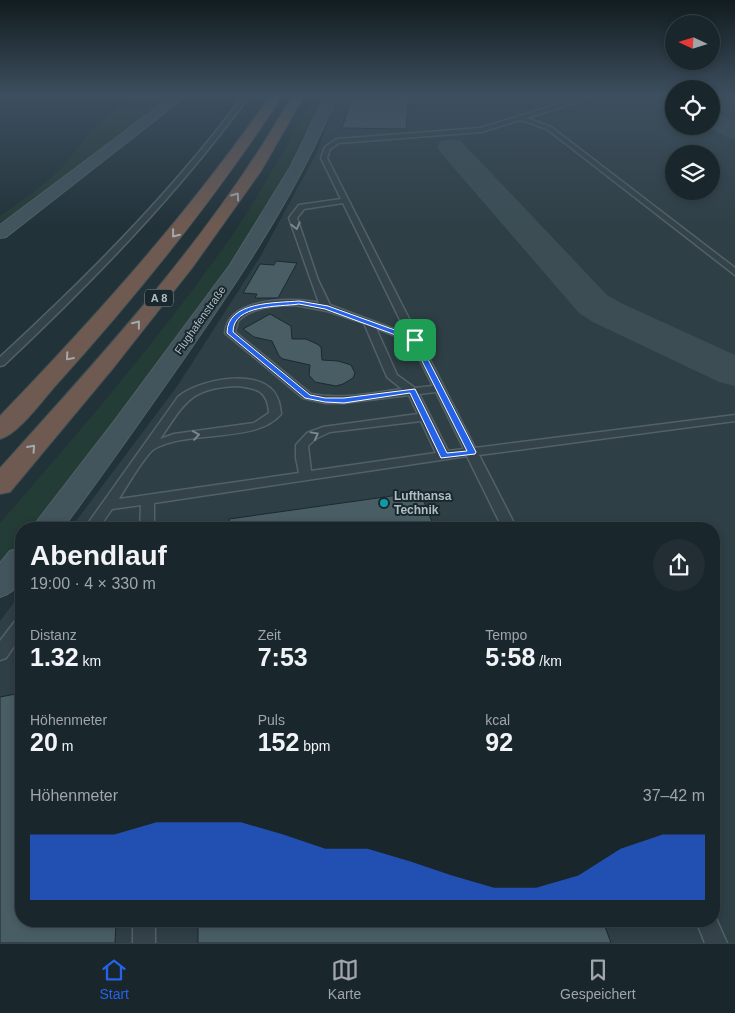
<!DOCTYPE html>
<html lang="de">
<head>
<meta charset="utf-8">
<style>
  :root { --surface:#19262b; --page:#222e33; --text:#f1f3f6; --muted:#9fa5a9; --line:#374347; --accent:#2563eb }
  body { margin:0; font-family:Arial,sans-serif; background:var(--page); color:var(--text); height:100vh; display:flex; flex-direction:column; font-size:19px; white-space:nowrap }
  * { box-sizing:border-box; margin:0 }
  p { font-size:16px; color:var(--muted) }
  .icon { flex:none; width:28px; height:28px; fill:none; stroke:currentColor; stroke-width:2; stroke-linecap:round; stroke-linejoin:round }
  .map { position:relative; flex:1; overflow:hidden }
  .sheet { position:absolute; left:15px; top:522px; width:705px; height:405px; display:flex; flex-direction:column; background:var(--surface); border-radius:20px; box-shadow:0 2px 8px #0003,0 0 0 1px var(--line) }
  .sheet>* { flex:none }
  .needle { width:32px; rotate:274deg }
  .tools { position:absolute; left:665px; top:15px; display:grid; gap:10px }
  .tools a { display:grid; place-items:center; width:55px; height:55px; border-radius:50%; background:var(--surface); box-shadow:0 2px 8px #0003,0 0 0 1px var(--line); font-size:25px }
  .pin { position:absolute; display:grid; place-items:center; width:42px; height:42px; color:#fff; margin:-21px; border-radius:10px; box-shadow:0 2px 8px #0006 }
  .round { display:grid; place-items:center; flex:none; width:52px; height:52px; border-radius:26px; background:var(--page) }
  .summary { display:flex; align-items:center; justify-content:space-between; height:85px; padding:0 15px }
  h1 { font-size:28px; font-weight:800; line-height:38px }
  .stats { display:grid; grid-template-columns:repeat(3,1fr); gap:8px; height:85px; padding:5px 15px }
  .stats div { display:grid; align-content:center }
  .stats b { font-size:25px; font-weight:800 }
  .stats small { font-size:14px; font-weight:400 }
  .stats p { font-size:14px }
  .chart { height:140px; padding:10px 15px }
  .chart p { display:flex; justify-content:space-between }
  .chart svg { width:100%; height:90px; margin-top:5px; fill:var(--accent); opacity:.7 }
  .tab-bar { display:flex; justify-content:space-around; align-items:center; height:70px; border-top:1px solid var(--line); background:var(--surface); font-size:14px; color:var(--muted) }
  .tab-bar a { display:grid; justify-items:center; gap:2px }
  .tab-bar .current { color:var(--accent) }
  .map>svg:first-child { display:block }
  .airport { fill:#2f3f46; fill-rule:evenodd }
  .green { fill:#243c36 }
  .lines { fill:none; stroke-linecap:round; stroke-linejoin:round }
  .taxiway { fill:#3c4e54; fill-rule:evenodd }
  .building { fill:#495d65; stroke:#1c2a30 }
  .lane-casing { stroke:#526167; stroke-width:3 }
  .secondary-casing { stroke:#526167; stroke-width:2 }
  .highway-casing { stroke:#3f4e54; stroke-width:2 }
  .lane { fill:#344349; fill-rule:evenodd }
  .secondary { fill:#42545c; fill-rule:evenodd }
  .highway { fill:#6f5a51; fill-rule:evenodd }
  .oneway { stroke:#a2aaae }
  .oneway2 { stroke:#78878d }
  .route { fill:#2563eb; stroke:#fff; fill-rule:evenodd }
  .culture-dot { fill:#0f9aa8; stroke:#1a282d; stroke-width:2 }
  .labels { text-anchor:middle; stroke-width:4; stroke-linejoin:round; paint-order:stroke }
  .shield { fill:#1a282d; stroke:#829197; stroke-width:1 }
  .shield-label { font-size:11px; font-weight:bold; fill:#afbec5 }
  .far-street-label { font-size:11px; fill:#afbec5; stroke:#1a282d }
  .poi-label { font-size:12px; font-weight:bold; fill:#afbec5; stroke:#1a282d; text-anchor:start }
</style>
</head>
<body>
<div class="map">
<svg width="735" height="943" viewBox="0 0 735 943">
  <rect width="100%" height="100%" fill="#213239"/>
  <path class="airport" d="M338,96H674V126H711V96H735V943H0V621L21,593V921H714V529H70L178,385L260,257L316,154ZM674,154H711V191H674Z"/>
  <g class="green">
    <polygon points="130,96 173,96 0,227 0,216 35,191 60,170 88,134"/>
    <path d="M314,96H326L293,162L245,245L35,529H21V546L0,572V523C80,431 161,337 231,237C261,192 288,144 314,96Z"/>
  </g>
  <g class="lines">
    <g class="taxiway">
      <polygon points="658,96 674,96 674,105 662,101"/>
      <polygon points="711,110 735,121 735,139 726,137 707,126 711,126"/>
      <polygon points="451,139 461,141 607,295 623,304 735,355 735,386 719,382 593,322 579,313 441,153 437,147 441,141"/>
    </g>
  </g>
  <g class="building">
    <polygon points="352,96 409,96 406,129 342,128"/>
    <polygon points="276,261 297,263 278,298 255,298 257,294 243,293 260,264 274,265"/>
    <polygon points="270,314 291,326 292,339 306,339 317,344 321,347 322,360 338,361 351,365 355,373 353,378 343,384 336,386 315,382 309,375 310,365 283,359 279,356 272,341 254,337 243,329"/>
    <polygon points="420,492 435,529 230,529 229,519"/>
    <polygon points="21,693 21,921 116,921 115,943 0,943 0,697"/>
    <polygon points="198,921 603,921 611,943 198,943"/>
  </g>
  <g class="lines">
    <g class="lane-casing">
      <g id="lane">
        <path d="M243,96H249C178,194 91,283 4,365L0,366V357C87,277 173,191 243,96Z"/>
        <path d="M586,96H595L527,118L551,127L735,268V275L547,129L521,120L481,132L339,143L330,149L327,158L475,448L735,415V421L479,455L517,529H503L467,456L154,503V529H140L141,505L112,509L98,529H84L178,397C198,380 255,368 274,392C279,399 280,405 281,414C256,444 188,429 154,449C146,454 125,489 119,499L299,473L296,458V445L307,433L323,427L418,414L409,395L344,403H325L303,398L225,333C228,297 293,297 319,303L289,218L299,205L341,199L321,158L325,147L337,139L480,128ZM343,203L407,334L330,305L318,280L297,218L304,209ZM295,305L327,311L364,323L387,377L402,389C372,393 341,400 311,394L235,332L238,321C251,307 277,305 295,305ZM376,328L411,342L433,386L415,388L397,375ZM237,386C257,388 268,391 269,413L254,423L174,434L160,439C185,403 189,388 237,386ZM436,392L464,449L448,451L419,394ZM421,421L436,453L311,471L308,446L315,439L330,432Z"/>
        <polygon points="21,618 21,636 6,658 0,660 0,641 16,620"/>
        <polygon points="714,914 727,943 705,943 696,921 714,921"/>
        <rect x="133" y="921" width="22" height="22"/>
      </g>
    </g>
    <g class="secondary-casing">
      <g id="secondary">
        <polygon points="172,96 186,96 6,237 0,238 0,225"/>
        <path d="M325,96H337C295,198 234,287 171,377C135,428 100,479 62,529H31L115,420L230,265L291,166Z"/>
        <path d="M21,548C22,570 26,589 0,597V563L10,551Z"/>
      </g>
    </g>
    <g class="highway-casing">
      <g id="highway">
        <path d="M270,96H282C215,199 139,293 57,384C43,399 19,434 0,439V416C97,315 190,212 270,96Z"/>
        <path d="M292,96H304L261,171L192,268L114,367L10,492L0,494V468C105,352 214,233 292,96Z"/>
      </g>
    </g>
    <use href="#lane" class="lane"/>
    <use href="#secondary" class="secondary"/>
    <use href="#highway" class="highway"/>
  </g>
  <defs><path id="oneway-chevron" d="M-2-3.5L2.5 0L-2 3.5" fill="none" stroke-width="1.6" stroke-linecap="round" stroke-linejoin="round" transform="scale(1.25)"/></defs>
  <g class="oneway">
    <use href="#oneway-chevron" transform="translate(236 196) rotate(-55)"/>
    <use href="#oneway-chevron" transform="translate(175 234) rotate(129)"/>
    <use href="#oneway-chevron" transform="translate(137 324) rotate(-51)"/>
    <use href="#oneway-chevron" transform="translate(69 357) rotate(131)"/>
    <use href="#oneway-chevron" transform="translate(32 448) rotate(-48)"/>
  </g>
  <g class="oneway2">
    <use href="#oneway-chevron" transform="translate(296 226) rotate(76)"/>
    <use href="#oneway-chevron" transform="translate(196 435) rotate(-8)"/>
    <use href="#oneway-chevron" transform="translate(315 435) rotate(-29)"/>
  </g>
  <linearGradient id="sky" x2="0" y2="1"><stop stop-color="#121c1f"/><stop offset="0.42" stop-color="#3d4f5f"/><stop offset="1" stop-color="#3d4f5f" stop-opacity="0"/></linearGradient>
  <rect width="735" height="228" fill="url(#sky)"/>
  <path class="route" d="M299,301L328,306L417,338L476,452L475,454L441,458L410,393L344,403L325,402L305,398L227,333C227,301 276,303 299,301ZM299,304L325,309L412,341L467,451L447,453L415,389L344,398H325L310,395L233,332C233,304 279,307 299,304Z"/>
  <circle class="culture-dot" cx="384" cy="503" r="5"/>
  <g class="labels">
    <rect class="shield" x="145" y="289.5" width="28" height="17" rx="4"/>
    <g class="shield-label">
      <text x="159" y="302">A 8</text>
    </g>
    <g class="far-street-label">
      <text transform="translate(200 320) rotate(-55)" y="4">Flughafenstraße</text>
    </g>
    <g class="poi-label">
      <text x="394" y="500">Lufthansa<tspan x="394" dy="14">Technik</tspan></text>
    </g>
  </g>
</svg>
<div class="tools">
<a><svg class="needle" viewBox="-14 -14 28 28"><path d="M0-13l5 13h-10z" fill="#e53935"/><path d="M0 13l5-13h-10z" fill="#9fa5a9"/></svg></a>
<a><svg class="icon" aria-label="locate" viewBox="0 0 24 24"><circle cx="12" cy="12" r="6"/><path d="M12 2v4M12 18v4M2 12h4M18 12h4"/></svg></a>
<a><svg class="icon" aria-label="layers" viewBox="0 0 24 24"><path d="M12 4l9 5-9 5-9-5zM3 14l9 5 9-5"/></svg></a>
</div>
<div class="pin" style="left:415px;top:340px;background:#1e9e55"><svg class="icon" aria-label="arrive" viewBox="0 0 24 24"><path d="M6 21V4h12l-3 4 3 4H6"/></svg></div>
<section class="sheet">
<div class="summary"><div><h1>Abendlauf</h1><p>19:00 · 4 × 330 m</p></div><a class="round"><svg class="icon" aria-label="share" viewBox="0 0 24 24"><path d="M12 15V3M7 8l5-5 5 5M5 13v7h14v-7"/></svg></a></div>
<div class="stats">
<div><p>Distanz</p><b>1.32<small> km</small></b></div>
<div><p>Zeit</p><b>7:53</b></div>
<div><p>Tempo</p><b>5:58<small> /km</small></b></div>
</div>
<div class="stats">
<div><p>Höhenmeter</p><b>20<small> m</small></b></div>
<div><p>Puls</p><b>152<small> bpm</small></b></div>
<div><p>kcal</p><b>92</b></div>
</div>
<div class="chart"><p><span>Höhenmeter</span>37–42 m</p>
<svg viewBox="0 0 160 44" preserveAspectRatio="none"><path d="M0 44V12L10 12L20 12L30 6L40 6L50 6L60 12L70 19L80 19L90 25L100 32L110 38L120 38L130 32L140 19L150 12L160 12V44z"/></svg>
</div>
</section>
</div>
<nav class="tab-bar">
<a class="current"><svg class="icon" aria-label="home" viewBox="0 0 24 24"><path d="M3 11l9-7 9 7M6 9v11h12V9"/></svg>Start</a>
<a><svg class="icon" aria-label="map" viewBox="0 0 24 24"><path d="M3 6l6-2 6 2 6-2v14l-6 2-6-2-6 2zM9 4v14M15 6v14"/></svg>Karte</a>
<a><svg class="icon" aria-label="saved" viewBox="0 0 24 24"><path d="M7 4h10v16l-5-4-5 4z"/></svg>Gespeichert</a>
</nav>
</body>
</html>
